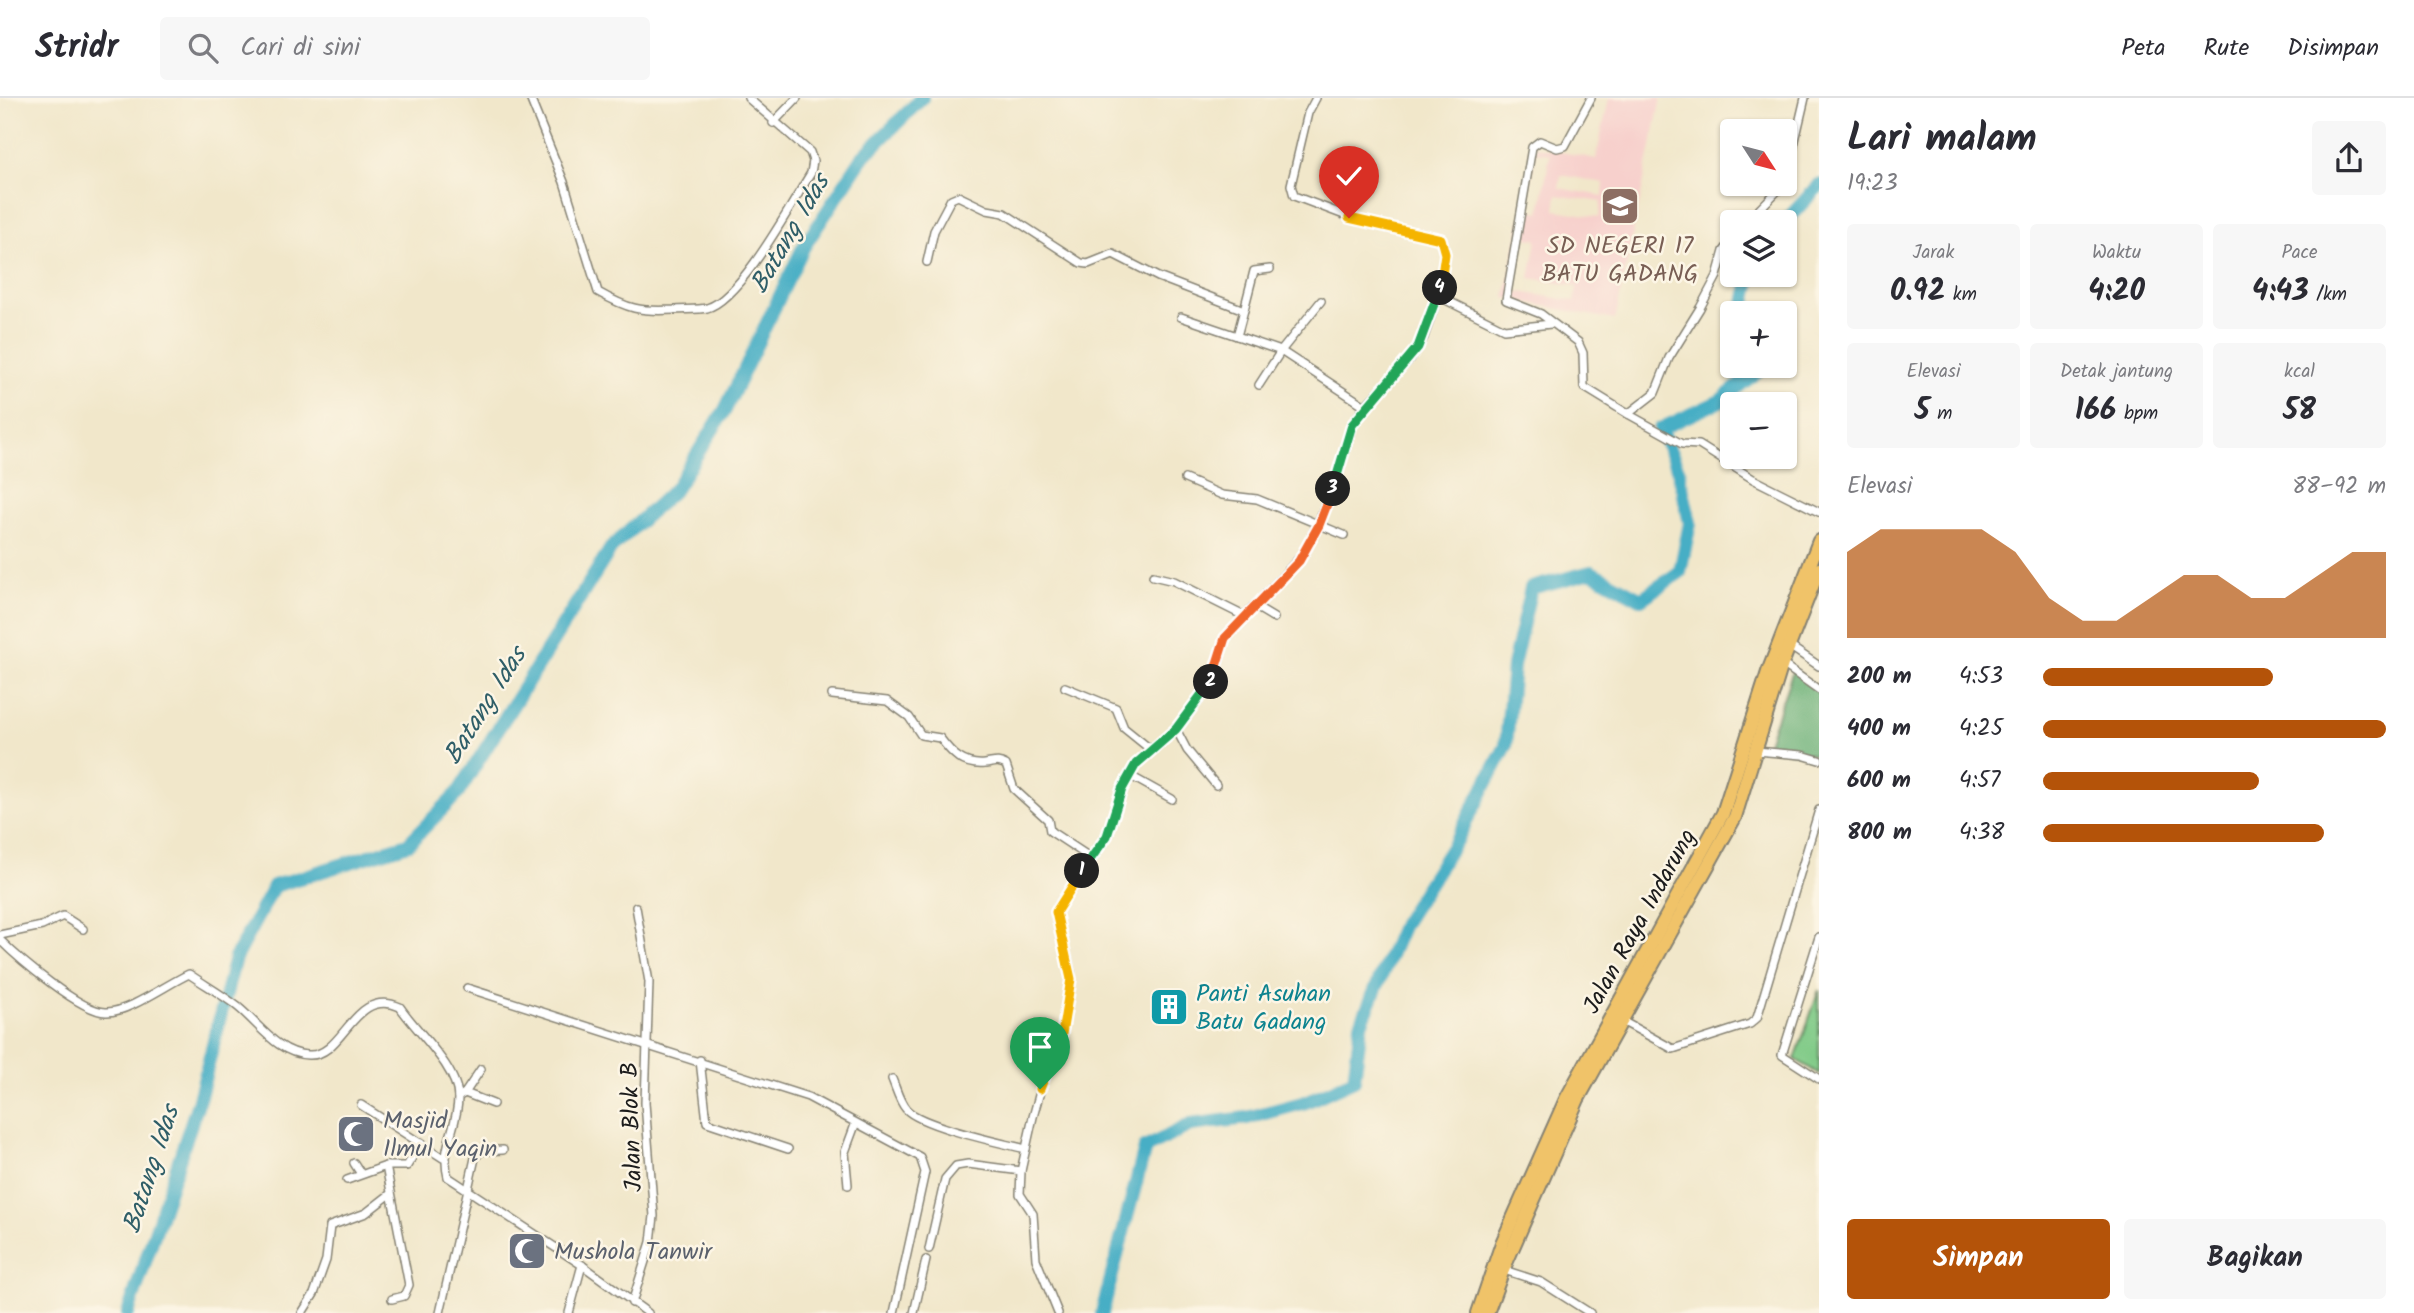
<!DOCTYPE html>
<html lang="id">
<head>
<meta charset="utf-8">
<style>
  :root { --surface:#fff; --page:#f7f7f7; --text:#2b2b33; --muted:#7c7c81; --line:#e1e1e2; --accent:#b45309 }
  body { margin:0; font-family:Kalam,sans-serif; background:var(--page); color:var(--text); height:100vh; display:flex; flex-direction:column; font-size:26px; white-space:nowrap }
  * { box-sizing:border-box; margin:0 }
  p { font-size:23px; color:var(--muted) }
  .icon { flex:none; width:38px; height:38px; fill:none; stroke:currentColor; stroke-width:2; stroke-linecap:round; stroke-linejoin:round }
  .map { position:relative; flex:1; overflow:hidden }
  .sheet { display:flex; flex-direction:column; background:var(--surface); width:595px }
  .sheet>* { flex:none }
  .needle { width:46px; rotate:126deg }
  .tools { position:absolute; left:1720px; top:21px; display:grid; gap:14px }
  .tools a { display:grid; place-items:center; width:77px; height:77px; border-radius:7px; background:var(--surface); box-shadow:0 2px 5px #0004; font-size:35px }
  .pin { position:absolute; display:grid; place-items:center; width:60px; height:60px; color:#fff; margin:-72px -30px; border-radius:50% 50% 50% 0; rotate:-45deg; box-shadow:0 0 7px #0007 }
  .pin .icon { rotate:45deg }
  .km { position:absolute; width:35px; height:35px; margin:-18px; border-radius:50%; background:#222; color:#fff; font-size:19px; line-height:35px; text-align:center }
  .round { display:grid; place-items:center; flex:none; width:74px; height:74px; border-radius:7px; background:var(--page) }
  .overview { display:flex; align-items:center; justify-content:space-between; height:119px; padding:0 28px }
  h1 { font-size:38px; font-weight:700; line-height:52px }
  .stats { display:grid; grid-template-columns:repeat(3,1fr); gap:10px; height:119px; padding:7px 28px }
  .stats div { display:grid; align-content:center; border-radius:7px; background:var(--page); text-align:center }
  .stats b { font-size:30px; font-weight:700 }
  .stats small { font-size:19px; font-weight:400 }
  .stats p { font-size:19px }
  .chart { height:196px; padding:14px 28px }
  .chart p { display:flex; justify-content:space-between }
  .chart svg { width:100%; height:126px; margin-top:7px; fill:var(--accent); opacity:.7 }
  .button { display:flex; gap:14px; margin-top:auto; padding:14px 28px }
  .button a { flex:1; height:80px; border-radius:7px; background:var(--accent); color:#fff; font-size:28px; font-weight:700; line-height:80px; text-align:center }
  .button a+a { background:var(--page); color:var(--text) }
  ul { padding:0 28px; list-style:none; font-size:23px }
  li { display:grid; grid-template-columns:112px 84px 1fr; align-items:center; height:52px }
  li i { height:18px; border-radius:9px; background:var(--accent) }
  header { display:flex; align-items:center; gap:42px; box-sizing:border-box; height:98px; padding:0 35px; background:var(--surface); border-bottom:2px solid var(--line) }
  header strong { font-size:33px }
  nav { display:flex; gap:38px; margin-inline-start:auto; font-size:24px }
  .search { width:490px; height:63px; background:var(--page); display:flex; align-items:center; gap:18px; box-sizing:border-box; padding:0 24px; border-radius:7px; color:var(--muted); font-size:26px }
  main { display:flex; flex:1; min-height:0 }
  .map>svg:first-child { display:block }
  .built { fill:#f7d0cc; fill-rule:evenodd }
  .green { fill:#81cb88; stroke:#4e7452; stroke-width:2 }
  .forest { fill:#68af74; stroke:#426648; stroke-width:2 }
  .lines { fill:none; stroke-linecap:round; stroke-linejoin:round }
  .river { stroke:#46aec5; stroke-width:14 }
  .minor-casing { stroke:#868273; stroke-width:10 }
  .trunk-casing { stroke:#868273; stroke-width:16 }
  .minor { stroke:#fff; stroke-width:7 }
  .trunk { stroke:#f0c369; stroke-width:12 }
  .split-1-casing { stroke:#fff; stroke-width:14 }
  .split-2-casing { stroke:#fff; stroke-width:14 }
  .split-3-casing { stroke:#fff; stroke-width:14 }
  .split-4-casing { stroke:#fff; stroke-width:14 }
  .split-5-casing { stroke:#fff; stroke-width:14 }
  .split-1 { stroke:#f5b400; stroke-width:9 }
  .split-2 { stroke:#22a559; stroke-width:9 }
  .split-3 { stroke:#f0652b; stroke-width:9 }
  .split-4 { stroke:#22a559; stroke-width:9 }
  .split-5 { stroke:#f5b400; stroke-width:9 }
  .labels { text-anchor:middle; stroke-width:5; stroke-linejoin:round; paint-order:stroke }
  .education-label { font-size:24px; fill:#785e54; stroke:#fcf5e5 }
  .street-label { font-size:24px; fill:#1c1c1c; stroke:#fcf5e5 }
  .culture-label { font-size:24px; fill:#0d838f; stroke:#fcf5e5; text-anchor:start }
  .worship-label { font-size:24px; fill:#5b616d; stroke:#fcf5e5; text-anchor:start }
  .water-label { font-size:26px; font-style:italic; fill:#2f5e68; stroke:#fcf5e5 }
</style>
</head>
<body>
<header>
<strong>Stridr</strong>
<div class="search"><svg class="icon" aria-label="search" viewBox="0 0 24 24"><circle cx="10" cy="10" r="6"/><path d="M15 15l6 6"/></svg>Cari di sini</div>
<nav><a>Peta</a><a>Rute</a><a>Disimpan</a></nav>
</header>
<main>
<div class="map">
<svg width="1819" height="1215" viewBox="0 0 1819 1215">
  <rect width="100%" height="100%" fill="#fcf5e5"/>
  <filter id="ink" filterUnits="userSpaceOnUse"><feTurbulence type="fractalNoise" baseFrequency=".0143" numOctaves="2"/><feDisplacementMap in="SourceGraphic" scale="14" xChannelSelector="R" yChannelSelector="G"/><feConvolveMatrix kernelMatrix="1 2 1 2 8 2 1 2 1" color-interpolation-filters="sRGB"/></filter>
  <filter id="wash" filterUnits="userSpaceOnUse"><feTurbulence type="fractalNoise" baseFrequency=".00686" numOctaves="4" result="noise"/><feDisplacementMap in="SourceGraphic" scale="28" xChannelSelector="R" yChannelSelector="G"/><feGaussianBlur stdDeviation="1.57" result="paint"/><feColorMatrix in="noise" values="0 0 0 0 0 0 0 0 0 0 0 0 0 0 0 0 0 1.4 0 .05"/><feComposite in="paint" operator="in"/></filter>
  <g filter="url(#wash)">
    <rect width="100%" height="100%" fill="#f1e7ca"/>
    <path class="built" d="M1609,0H1661L1615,222L1505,200L1536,49L1596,61ZM1536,54L1550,56L1540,114L1526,111ZM1561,77L1604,85L1603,98L1559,90ZM1557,97L1601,104L1599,119L1555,112ZM1523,139L1537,142L1530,180L1577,188L1575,203L1514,193Z"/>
    <polygon class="green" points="1819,892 1819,976 1795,961"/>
    <polygon class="forest" points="1793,572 1819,590 1819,657 1766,650"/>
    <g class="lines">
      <g class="river">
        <polyline points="1785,124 1819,87"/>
        <polyline points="1743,215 1751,177"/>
        <polyline points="128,1215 199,1002 235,860 274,788 408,746 458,695 611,450 675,391 725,312 803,150 862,60 922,0"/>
        <polyline points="1102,1215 1145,1050 1190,1027 1247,1020 1306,1004 1354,982 1361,926 1403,826 1457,741 1506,648 1513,568 1531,490 1591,474 1641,501 1680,474 1690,425 1678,371 1660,331 1720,303 1759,272 1758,268"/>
      </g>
    </g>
  </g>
  <g filter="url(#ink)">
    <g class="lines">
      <g class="minor-casing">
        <g id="minor">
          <path d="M530,0L564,84L598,194C628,211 640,214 674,212C684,211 697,212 707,210C740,202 792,105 811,75L813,63L810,54L748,0"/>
          <polyline points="1591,0 1565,48 1557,50 1540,43 1532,49 1506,202 1541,216 1578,244 1583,255 1584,289 1628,316"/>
          <polyline points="773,25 797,0"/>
          <polyline points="1785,85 1805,0"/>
          <polyline points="1747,124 1784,86"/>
          <polyline points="1732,142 1724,153 1717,178 1700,210 1669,260 1655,295 1628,316 1682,346 1699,347 1753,381 1819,414"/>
          <polyline points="927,164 934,133 951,101 958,98 987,112 1004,115 1081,165 1088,166 1113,156 1158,179 1244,212 1237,238 1281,253 1365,308"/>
          <polyline points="1438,198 1504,231 1551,226"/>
          <polyline points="1244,212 1254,173 1270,171"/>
          <polyline points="1181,219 1237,238"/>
          <polyline points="1259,287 1281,253 1321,203"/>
          <polyline points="1185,381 1222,397 1257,401 1344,437"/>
          <polyline points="1153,478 1174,483 1244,518"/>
          <polyline points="1254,508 1274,520"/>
          <polyline points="1788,547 1819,568"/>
          <polyline points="1781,565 1819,592"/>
          <polyline points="1065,589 1116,610 1124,630 1150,651"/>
          <path d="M832,597L887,603L909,619L921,637L940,640C952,656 963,668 985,666C994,665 997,662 1006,667L1014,691L1048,722L1050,733L1091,760"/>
          <polyline points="1176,631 1187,652 1216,687"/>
          <polyline points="1756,653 1802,657 1819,662"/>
          <polyline points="1129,677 1172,701"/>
          <polyline points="0,837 42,828 63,818 83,831"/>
          <polyline points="1819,839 1782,957 1819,981"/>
          <path d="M0,842C18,860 81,914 106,914C128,915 167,886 189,876C205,887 223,897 238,909C259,926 278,956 308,957C344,960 353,888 400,909C416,933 458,970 458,1000C458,1030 440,1049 448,1079L582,1167L648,1215"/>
          <polyline points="467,890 808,999 920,1059 925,1074 894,1215"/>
          <polyline points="1622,923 1673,951 1750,926 1757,920 1819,712"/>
          <polyline points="700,962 707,1024 788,1051"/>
          <path d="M892,981C896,990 899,1003 906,1011C921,1028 1001,1045 1026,1051"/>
          <polyline points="465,995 493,1006"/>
          <polyline points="458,999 465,995 481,971"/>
          <polyline points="361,1007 443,1060"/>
          <polyline points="354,1065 361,1076"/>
          <polyline points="347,1082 386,1068"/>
          <polyline points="848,1087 845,1054 855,1027"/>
          <polyline points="929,1151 945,1081 956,1068 968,1066 1021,1073"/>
          <polyline points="1501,1171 1541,1184 1590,1215"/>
          <polyline points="392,1201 404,1198 409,1187 386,1068 407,1068 421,1045"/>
          <polyline points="632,1205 651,1144 654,1118 645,1005 649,884 636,809"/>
          <polyline points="302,1215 314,1196 326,1162 330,1128 366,1115 389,1097"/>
          <polyline points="440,1215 475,1060 481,1053 503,1052"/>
          <polyline points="569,1215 582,1167"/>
          <polyline points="914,1215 926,1162"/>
          <polyline points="1058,1215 1036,1161 1033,1116 1020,1096 1021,1073 1033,1019 1046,972 1060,944 1070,890 1071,875 1056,818 1058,809 1107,738 1122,691 1136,666 1176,631 1195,607 1212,584 1225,540 1305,454 1335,386 1352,327 1365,308 1411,260 1424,239 1438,198 1445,156 1441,141 1360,123 1294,98 1291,87 1308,15 1316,0"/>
        </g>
      </g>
      <g class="trunk-casing">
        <g id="trunk">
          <polyline points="1478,1215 1502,1145 1566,1001 1723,715 1768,574 1819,443"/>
          <polyline points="1487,1215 1503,1172 1578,1001 1735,719 1782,566 1819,471"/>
        </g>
      </g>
      <use href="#minor" class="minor"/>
      <use href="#trunk" class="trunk"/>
    </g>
  </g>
  <g class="lines" filter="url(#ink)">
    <g class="split-1-casing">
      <polyline id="split-1" points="1040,991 1062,936 1071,881 1056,814 1082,773"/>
    </g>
    <g class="split-2-casing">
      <polyline id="split-2" points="1082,773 1107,738 1122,691 1136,666 1176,631 1211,584"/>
    </g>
    <g class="split-3-casing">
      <polyline id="split-3" points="1211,584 1225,540 1299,463 1319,427 1333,391"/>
    </g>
    <g class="split-4-casing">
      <polyline id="split-4" points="1333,391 1352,327 1418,249 1440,190"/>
    </g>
    <g class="split-5-casing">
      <polyline id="split-5" points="1349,120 1441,141 1445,156 1440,190"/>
    </g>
    <use href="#split-1" class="split-1"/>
    <use href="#split-2" class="split-2"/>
    <use href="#split-3" class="split-3"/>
    <use href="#split-4" class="split-4"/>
    <use href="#split-5" class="split-5"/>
  </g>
  <defs>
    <g id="school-square" transform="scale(2.0125)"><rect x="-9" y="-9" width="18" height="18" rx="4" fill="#8d6e63" stroke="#fcf5e5"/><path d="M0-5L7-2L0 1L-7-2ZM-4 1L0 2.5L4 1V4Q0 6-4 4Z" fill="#fff"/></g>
    <g id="building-square" transform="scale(2.0125)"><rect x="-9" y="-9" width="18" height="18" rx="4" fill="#0f9aa8" stroke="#fcf5e5"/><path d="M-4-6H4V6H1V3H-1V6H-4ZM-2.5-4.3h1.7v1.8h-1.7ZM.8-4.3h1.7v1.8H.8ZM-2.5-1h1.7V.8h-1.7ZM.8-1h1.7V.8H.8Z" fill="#fff"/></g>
    <g id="mosque-square" transform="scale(2.0125)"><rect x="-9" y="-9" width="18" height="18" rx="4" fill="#6b7280" stroke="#fcf5e5"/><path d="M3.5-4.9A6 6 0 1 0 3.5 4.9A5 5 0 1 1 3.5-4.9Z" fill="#fff"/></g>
  </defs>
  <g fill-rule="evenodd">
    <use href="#school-square" x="1620" y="108"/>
    <use href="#building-square" x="1169" y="909"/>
    <use href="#mosque-square" x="356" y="1036"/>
    <use href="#mosque-square" x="527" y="1153"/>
  </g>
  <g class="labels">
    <g class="education-label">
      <text x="1620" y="155">SD NEGERI 17<tspan x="1620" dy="28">BATU GADANG</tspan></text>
    </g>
    <g class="street-label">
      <text transform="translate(1639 823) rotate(-61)" y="8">Jalan Raya Indarung</text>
      <text transform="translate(631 1029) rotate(-92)" y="8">Jalan Blok B</text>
    </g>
    <g class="culture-label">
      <text x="1196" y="903">Panti Asuhan<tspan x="1196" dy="28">Batu Gadang</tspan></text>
    </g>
    <g class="worship-label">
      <text x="383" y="1030">Masjid<tspan x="383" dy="28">Ilmul Yaqin</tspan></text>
      <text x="554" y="1161">Mushola Tanwir</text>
    </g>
    <g class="water-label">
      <text transform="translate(789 135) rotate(-60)" y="9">Batang Idas</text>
      <text transform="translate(484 607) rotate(-58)" y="9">Batang Idas</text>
      <text transform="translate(150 1071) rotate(-72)" y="9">Batang Idas</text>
    </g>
  </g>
</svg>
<div class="tools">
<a><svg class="needle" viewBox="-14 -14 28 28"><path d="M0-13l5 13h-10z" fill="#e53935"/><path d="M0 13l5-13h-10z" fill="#7c7c81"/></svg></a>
<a><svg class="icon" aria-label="layers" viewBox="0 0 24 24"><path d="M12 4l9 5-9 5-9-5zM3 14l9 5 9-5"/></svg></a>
<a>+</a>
<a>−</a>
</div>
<div class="pin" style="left:1040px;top:991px;background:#1e9e55"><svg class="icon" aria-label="arrive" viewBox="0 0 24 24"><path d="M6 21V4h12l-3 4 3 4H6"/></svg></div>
<div class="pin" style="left:1349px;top:120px;background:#d93025"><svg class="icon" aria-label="check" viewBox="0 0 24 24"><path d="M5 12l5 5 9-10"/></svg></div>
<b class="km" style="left:1082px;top:773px">1</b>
<b class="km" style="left:1211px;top:584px">2</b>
<b class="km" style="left:1333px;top:391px">3</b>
<b class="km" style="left:1440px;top:190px">4</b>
</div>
<section class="sheet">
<div class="overview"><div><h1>Lari malam</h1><p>19:23</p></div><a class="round"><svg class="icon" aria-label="share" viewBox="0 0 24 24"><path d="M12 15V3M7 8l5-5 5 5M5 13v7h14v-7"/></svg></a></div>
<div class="stats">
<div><p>Jarak</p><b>0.92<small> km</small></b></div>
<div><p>Waktu</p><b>4:20</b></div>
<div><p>Pace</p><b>4:43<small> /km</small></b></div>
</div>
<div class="stats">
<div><p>Elevasi</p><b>5<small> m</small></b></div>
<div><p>Detak jantung</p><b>166<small> bpm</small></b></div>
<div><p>kcal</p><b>58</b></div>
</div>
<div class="chart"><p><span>Elevasi</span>88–92 m</p>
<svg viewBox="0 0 160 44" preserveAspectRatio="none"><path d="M0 44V14L10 6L20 6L30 6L40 6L50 14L60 30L70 38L80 38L90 30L100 22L110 22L120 30L130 30L140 22L150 14L160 14V44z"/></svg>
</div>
<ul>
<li><b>200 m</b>4:53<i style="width:67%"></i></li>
<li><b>400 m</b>4:25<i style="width:100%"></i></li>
<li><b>600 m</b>4:57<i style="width:63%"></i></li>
<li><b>800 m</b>4:38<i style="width:82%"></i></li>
</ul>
<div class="button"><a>Simpan</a><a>Bagikan</a></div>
</section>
</main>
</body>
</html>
